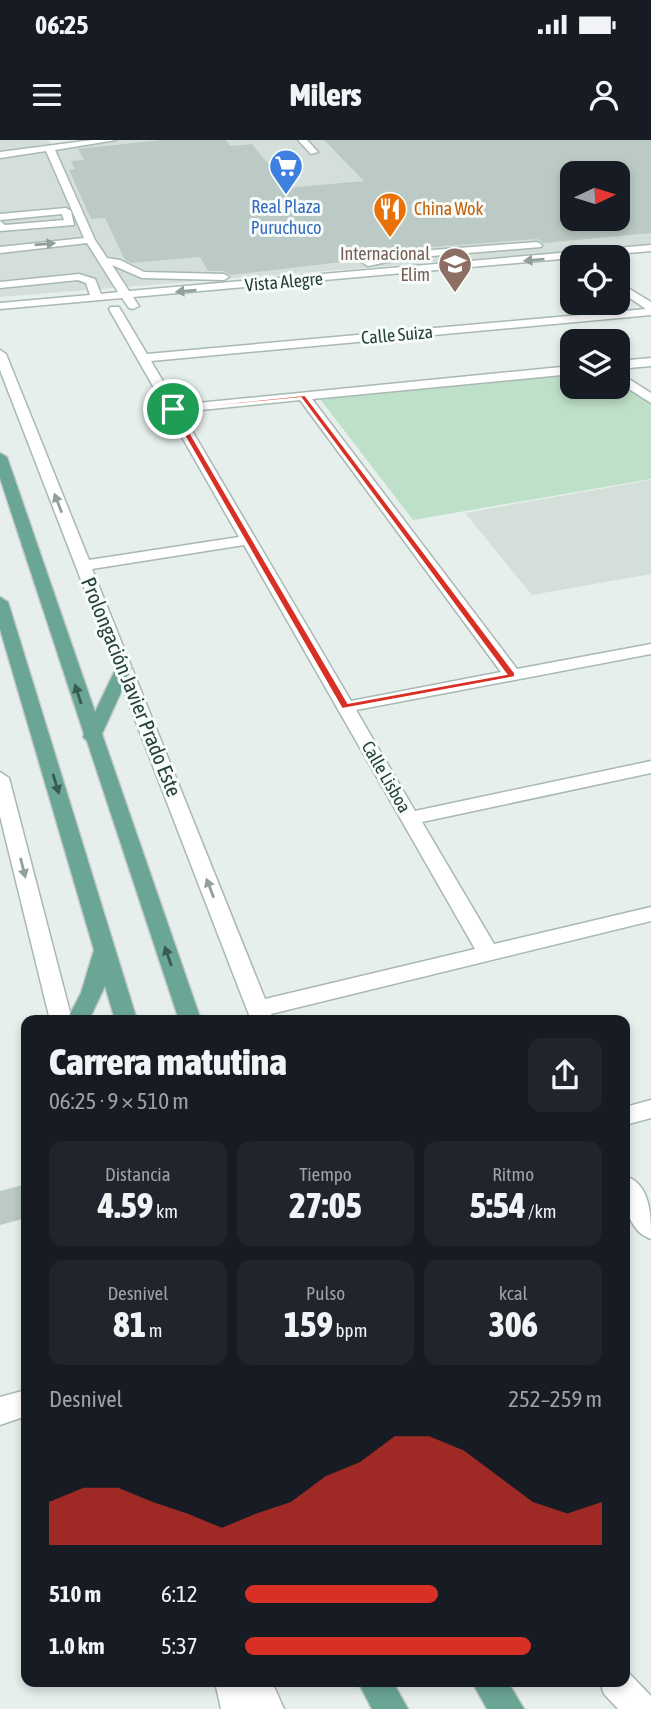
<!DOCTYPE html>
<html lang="es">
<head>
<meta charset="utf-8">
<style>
  :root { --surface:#171b24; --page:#20242c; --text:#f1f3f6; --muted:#9ea1a6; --accent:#d93025 }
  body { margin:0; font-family:"Asap Condensed",sans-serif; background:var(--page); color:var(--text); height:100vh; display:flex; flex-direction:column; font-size:26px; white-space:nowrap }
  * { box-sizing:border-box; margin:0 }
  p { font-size:23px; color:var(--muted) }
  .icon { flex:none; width:38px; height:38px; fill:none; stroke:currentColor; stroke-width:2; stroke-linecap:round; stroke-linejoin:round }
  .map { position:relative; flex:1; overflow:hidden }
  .sheet { position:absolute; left:21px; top:875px; width:609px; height:672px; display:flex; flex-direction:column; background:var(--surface); border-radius:14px; box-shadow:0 4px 10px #0003 }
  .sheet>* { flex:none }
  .needle { width:46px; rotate:86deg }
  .buttons { position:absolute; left:560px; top:21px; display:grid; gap:14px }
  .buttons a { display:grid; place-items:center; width:70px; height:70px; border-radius:14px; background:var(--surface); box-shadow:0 4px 10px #0003; font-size:35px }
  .pin { position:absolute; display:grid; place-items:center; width:60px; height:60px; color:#fff; margin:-30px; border:4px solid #fff; border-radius:50%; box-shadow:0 2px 7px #0007 }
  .round { display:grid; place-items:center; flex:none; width:74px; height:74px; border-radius:14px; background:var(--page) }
  .overview { display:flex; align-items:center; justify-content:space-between; height:119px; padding:0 28px }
  h1 { font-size:38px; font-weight:800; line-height:52px }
  .metrics { display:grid; grid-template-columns:repeat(3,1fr); gap:10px; height:119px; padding:7px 28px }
  .metrics div { display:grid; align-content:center; border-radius:14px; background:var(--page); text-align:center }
  .metrics b { font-size:35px; font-weight:800 }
  .metrics small { font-size:19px; font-weight:400 }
  .metrics p { font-size:19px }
  .chart { height:196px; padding:14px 28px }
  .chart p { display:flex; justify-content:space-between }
  .chart svg { width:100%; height:126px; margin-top:7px; fill:var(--accent); opacity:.7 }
  ul { padding:0 28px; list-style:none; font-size:23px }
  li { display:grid; grid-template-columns:112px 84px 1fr; align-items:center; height:52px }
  li i { height:18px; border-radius:9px; background:var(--accent) }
  .status { display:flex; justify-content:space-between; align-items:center; height:49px; padding:0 35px; background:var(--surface); direction:ltr }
  .status svg { height:19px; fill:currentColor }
  header { display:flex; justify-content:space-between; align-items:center; height:91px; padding:0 28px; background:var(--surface); font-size:32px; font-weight:800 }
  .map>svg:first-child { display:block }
  .built { fill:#d4dfda; fill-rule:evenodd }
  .green { fill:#bfe0c8 }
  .building { fill:#bbcac4; fill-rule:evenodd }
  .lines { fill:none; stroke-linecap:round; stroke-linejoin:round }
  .minor-casing { stroke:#a8b8b2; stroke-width:3 }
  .major-casing { stroke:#c2cac8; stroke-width:3 }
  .minor { fill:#fff; fill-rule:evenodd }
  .major { fill:#6aa596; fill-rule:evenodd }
  .oneway { fill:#92a09c }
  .oneway2 { fill:#365b51 }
  .route { fill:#d93025; stroke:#fff; stroke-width:2; fill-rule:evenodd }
  .labels { text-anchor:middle; stroke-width:6; stroke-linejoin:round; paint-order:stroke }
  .far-shop-label { font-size:18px; fill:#366cbe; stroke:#f7fbf9 }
  .far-food-label { font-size:18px; fill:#c56008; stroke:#f7fbf9; text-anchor:start }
  .far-education-label { font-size:18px; fill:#785e54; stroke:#f7fbf9; text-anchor:end }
  .far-street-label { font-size:18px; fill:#24423a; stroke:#f7fbf9 }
  .street-label { font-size:21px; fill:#24423a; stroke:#f7fbf9 }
</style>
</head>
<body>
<div class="status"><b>06:25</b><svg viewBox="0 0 49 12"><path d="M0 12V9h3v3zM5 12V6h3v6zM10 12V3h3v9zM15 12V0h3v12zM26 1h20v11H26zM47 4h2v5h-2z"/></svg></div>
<header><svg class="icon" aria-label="menu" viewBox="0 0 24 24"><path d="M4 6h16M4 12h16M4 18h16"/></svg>Milers<svg class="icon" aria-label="person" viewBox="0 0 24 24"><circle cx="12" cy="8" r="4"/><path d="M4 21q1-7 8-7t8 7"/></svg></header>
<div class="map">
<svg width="651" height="1569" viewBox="0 0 651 1569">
  <rect width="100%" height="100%" fill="#e6efeb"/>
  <g class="built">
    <path d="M0,0H47L53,5L88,0H651V105L0,157ZM572,33H618V79H572Z"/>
    <polygon points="651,340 651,434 532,455 465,373"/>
  </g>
  <polygon class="green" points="572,233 572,247 618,247 618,241 651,264 651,339 413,380 320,259"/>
  <g class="building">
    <path d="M161,0H226L230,6L252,4L288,48L364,41L324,0H651V93L544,103L537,99L407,109L367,119L230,135L224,131H208L200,117L131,123L125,120L105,78L91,79L69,30L75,29L71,21L84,20L78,9ZM618,32V79H572V33Z"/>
    <polygon points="26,1044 26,1078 0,1085 0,1051"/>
  </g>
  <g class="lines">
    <g class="minor-casing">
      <g id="minor">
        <polygon points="92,0 116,0 55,10 95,100 107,118 120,120 144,132 224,134 229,137 224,140 142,138 112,125 129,151 651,105 651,111 133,157 139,166 133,169 129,168 122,158 0,169 0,163 90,155 86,143 78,140 0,148 0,142 79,134 95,139 101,154 118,152 87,103 0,113 0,107 84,98 46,11 0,18 0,12"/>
        <polygon points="298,0 307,0 318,12 311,14"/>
        <polygon points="66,68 71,71 74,85 0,91 0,81 5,85 64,80 62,74 0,80 0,74"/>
        <polygon points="537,102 542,105 541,107 407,118 368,126 363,123 407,112"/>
        <path d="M618,142L651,162V175L151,221L177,265L572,226V234L312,259L517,529L651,504V514L356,570L415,671L651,621V633L422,682L494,804L651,767V781L271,874L273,880H251L0,230V210L6,214L89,420L239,397L109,169L111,167H119L147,214L646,169L618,150ZM300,260L501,532L351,561L181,272ZM244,405L475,809L265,859L92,429Z"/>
        <polygon points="651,218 651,226 618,229 618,221"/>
        <polygon points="618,232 651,253 651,263 618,242"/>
        <polygon points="0,632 9,638 72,880 50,880 0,676"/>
        <polygon points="651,960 651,978 625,985 625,967"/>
        <path d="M625,1036C651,1044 651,1076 651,1099C625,1090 625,1059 625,1036Z"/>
        <polygon points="26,1250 26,1276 0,1285 0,1257"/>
        <polygon points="625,1529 651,1556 651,1569 618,1569 604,1554 600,1542 625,1542"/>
        <polygon points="215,1542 272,1542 284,1569 221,1569"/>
      </g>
    </g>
    <g class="major-casing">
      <g id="major">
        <polygon points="0,313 7,317 95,572 118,524 124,523 132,528 102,594 201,880 179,880 87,601 83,597 84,594 0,338"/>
        <polygon points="0,457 8,462 137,880 115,880 105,846 89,880 67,880 81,853 94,810 0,489"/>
        <polygon points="358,1542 393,1542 408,1569 372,1569"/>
        <polygon points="472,1542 508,1542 524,1569 487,1569"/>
      </g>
    </g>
    <use href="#minor" class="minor"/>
    <use href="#major" class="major"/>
  </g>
  <defs><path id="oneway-solid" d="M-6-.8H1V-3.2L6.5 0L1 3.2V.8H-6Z" transform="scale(1.75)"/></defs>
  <g class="oneway">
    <use href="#oneway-solid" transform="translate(45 104) rotate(-5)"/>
    <use href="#oneway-solid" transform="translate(534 120) rotate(175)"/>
    <use href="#oneway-solid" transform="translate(186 151) rotate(175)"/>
    <use href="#oneway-solid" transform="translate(58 363) rotate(-111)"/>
    <use href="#oneway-solid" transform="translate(23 728) rotate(76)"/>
    <use href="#oneway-solid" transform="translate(210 748) rotate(-111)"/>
  </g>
  <g class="oneway2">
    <use href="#oneway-solid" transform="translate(78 554) rotate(-108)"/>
    <use href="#oneway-solid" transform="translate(56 644) rotate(73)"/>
    <use href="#oneway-solid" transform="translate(168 816) rotate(-109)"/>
  </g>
  <path class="route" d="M305,255L515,533V537L342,569L169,269ZM301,258L506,534L348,563L177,270Z"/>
  <defs>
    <g id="supermarket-pin" transform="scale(1.75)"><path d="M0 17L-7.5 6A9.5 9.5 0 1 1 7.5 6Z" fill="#3f7fe0" stroke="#f7fbf9"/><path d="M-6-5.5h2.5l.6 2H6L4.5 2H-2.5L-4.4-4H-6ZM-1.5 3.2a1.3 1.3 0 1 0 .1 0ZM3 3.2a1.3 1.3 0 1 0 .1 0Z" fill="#fff"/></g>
    <g id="restaurant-pin" transform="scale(1.75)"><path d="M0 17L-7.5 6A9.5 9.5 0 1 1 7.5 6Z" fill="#e8710a" stroke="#f7fbf9"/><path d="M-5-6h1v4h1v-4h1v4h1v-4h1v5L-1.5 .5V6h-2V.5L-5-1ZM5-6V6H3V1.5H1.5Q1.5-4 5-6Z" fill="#fff"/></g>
    <g id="school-pin" transform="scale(1.75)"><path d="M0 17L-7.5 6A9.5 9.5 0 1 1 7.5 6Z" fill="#8d6e63" stroke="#f7fbf9"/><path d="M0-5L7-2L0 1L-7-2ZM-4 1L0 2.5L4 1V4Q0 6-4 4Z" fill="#fff"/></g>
  </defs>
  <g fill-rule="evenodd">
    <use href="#supermarket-pin" x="286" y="26"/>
    <use href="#restaurant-pin" x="390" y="69"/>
    <use href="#school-pin" x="455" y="124"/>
  </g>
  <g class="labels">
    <g class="far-shop-label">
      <text x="286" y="73">Real Plaza<tspan x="286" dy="21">Puruchuco</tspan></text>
    </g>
    <g class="far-food-label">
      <text x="414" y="75">China Wok</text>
    </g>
    <g class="far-education-label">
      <text x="430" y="120">Internacional<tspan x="430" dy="21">Elim</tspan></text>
    </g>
    <g class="far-street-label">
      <text transform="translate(284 142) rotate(-5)" y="6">Vista Alegre</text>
      <text transform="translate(397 195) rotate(-5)" y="6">Calle Suiza</text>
      <text transform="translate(386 637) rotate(60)" y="6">Calle Lisboa</text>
    </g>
    <g class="street-label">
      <text transform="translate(131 547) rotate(68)" y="7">Prolongación Javier Prado Este</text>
    </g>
  </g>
</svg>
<div class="buttons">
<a><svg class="needle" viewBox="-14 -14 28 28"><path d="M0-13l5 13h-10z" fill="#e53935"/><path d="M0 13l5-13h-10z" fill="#9ea1a6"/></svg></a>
<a><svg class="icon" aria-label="locate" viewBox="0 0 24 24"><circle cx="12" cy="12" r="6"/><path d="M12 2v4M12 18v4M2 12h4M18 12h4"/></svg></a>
<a><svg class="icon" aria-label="layers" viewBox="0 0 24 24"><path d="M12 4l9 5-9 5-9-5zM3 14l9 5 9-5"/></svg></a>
</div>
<div class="pin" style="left:173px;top:269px;background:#1e9e55"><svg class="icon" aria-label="arrive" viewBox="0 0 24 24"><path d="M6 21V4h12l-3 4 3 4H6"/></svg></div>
<section class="sheet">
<div class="overview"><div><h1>Carrera matutina</h1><p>06:25 · 9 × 510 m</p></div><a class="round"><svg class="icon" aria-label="share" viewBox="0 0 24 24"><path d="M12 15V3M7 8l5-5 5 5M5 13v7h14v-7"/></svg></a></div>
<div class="metrics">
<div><p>Distancia</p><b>4.59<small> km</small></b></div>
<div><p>Tiempo</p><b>27:05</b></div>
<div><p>Ritmo</p><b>5:54<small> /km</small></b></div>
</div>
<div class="metrics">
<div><p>Desnivel</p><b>81<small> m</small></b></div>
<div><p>Pulso</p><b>159<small> bpm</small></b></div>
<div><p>kcal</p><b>306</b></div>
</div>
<div class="chart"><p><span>Desnivel</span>252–259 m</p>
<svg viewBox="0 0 160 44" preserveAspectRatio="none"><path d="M0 44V29L10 24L20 24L30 29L40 33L50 38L60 33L70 29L80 20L90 15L100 6L110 6L120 11L130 20L140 29L150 33L160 29V44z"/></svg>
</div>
<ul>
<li><b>510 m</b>6:12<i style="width:54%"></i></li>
<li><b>1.0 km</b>5:37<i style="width:80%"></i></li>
</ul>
</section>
</div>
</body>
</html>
